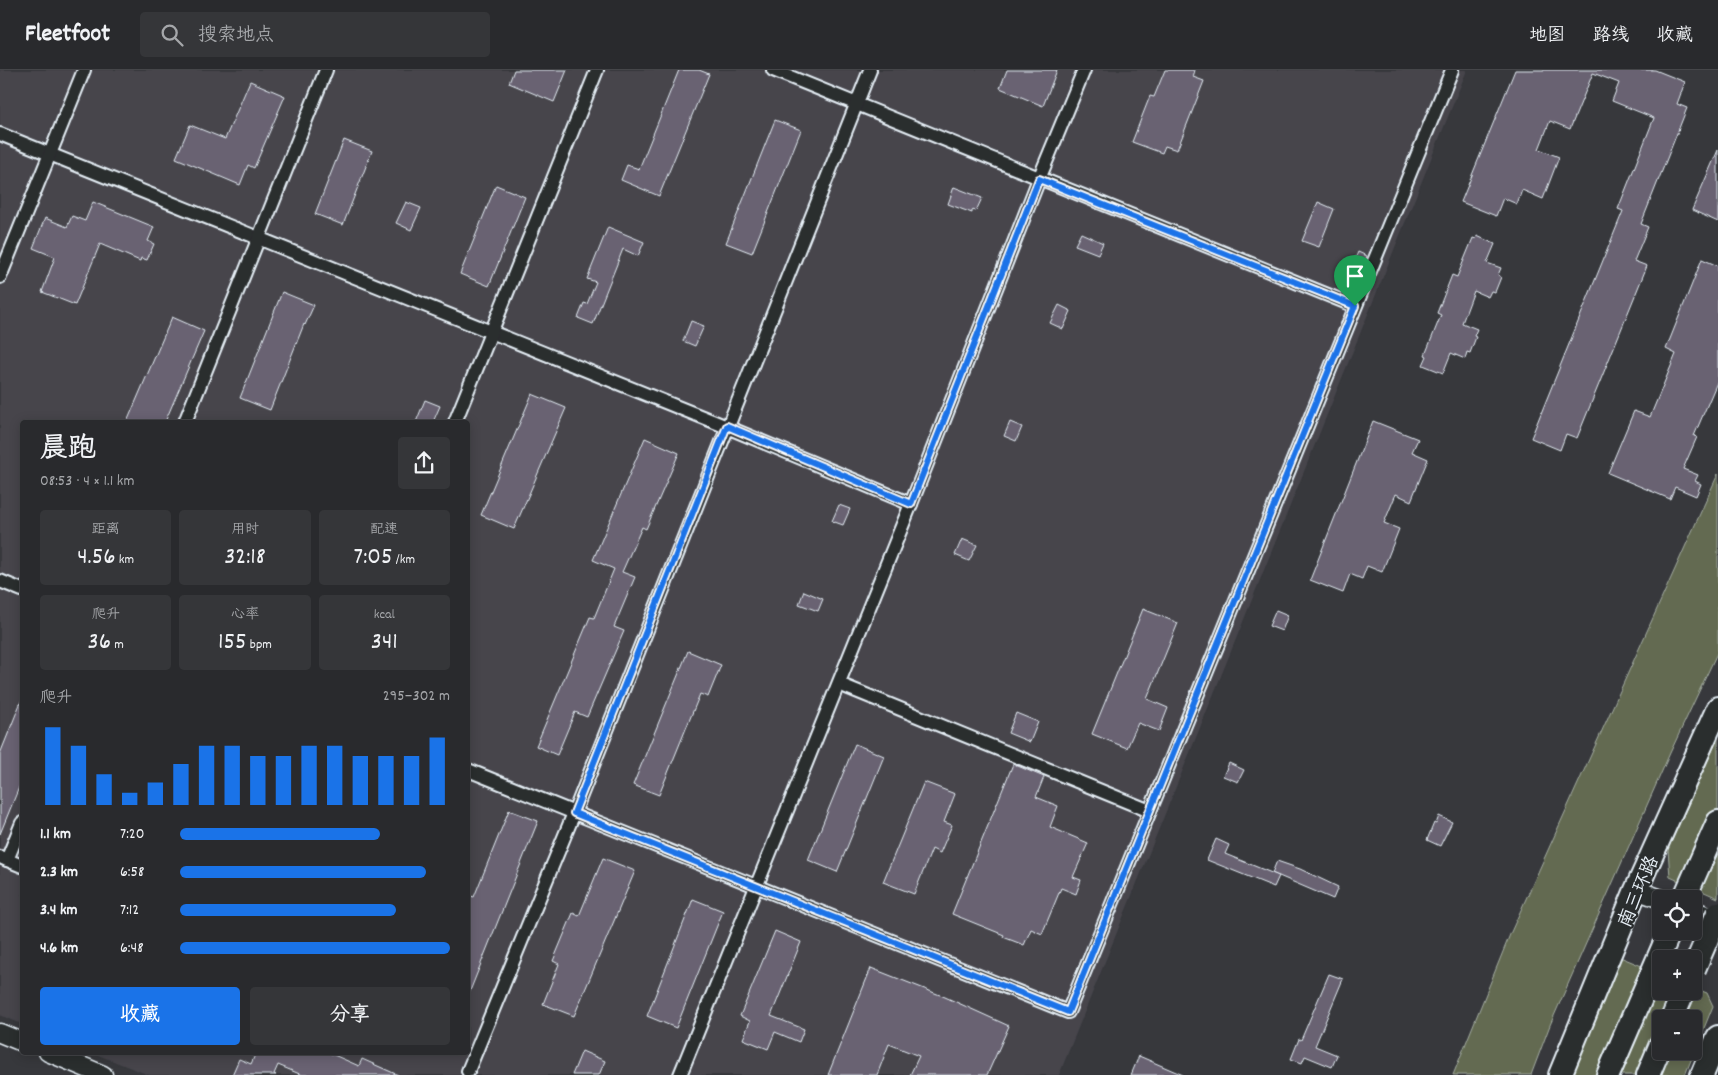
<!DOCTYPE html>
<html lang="zh">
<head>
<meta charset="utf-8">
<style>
  :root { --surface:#292a2d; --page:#353639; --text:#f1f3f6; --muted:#a5a7aa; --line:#454649; --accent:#1a73e8 }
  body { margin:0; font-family:Dekko,"LXGW WenKai TC",sans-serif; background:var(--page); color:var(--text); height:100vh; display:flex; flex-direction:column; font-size:19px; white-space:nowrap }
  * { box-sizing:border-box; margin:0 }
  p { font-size:16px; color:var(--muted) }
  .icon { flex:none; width:28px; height:28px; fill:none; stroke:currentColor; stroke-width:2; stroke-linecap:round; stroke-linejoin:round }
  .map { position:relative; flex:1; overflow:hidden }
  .sheet { position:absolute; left:20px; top:350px; width:450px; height:635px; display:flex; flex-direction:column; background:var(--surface); border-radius:5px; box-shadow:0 2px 12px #0003,0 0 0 1px var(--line) }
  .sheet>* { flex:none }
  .fabs { position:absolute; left:1652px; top:820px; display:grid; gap:10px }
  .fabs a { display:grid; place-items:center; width:50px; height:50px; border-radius:5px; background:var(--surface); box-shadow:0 2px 12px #0003,0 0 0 1px var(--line); font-size:25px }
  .pin { position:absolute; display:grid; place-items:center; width:42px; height:42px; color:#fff; margin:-51px -21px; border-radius:50% 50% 50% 0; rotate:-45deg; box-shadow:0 0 5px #0007 }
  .pin .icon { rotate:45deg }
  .round { display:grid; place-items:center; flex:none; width:52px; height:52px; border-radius:5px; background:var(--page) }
  .headline { display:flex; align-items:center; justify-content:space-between; height:85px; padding:0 20px }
  h1 { font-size:28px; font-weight:600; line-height:38px }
  .stats { display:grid; grid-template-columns:repeat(3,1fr); gap:8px; height:85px; padding:5px 20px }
  .stats div { display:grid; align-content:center; border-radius:5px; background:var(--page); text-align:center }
  .stats b { font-size:25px; font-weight:600 }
  .stats small { font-size:14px; font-weight:400 }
  .stats p { font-size:14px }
  .chart { height:140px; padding:10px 20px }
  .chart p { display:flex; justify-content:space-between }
  .chart svg { width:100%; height:90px; margin-top:5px; stroke:var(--accent); stroke-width:6 }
  .button { display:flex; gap:10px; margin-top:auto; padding:10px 20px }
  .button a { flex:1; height:58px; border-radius:5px; background:var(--accent); color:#fff; font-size:20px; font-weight:600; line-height:58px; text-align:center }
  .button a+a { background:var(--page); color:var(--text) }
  ul { padding:0 20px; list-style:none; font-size:16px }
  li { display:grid; grid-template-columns:80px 60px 1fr; align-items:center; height:38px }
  li i { height:12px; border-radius:6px; background:var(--accent) }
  header { display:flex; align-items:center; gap:30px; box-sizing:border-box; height:70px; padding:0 25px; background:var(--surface); border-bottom:1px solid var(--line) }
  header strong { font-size:24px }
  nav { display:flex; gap:28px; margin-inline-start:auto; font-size:18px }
  .search { width:350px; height:45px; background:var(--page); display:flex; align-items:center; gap:12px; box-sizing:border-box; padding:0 18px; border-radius:5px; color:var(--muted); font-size:19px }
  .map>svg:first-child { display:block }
  .built { fill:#46454c }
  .green { fill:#636b51; stroke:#a6aea4; fill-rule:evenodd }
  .building { fill:#696272; stroke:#e8f1f8 }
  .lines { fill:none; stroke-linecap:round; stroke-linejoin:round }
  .street-casing { stroke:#e8f1f8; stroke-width:16 }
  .secondary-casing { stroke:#e8f1f8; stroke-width:21 }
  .highway-casing { stroke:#e8f1f8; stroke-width:26 }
  .street { stroke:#2a2d2e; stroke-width:12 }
  .secondary { stroke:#2a2d2e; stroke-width:18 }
  .highway { stroke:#2a2d2e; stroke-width:22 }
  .highway-bridge-casing { stroke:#e8f1f8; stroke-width:26; stroke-linecap:butt }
  .highway-bridge { stroke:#2a2d2e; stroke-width:22 }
  .route-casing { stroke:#fff; stroke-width:10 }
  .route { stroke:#1a73e8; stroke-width:6 }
  .labels { text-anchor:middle; stroke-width:4.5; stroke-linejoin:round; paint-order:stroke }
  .street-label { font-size:19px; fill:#e8f1f8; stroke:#2a2d2e }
</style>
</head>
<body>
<header>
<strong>Fleetfoot</strong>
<div class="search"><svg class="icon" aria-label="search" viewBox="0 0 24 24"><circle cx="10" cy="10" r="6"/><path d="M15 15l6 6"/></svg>搜索地点</div>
<nav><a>地图</a><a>路线</a><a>收藏</a></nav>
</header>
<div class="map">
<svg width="1718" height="1005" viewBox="0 0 1718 1005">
  <rect width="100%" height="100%" fill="#37383c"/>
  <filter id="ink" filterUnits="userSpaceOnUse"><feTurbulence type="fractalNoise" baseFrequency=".02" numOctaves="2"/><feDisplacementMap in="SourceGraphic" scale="10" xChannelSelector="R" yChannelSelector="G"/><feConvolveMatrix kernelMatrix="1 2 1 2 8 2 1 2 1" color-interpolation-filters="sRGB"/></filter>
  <g filter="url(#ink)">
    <polygon class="built" points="0,0 1467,0 1059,1005 149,1005 93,983 468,982 468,352 22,352 22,954 0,945"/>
    <g class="green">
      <polygon points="1718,404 1718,581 1670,683 1550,955 1531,1005 1453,1005 1511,862"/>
      <polygon points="1718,668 1718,828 1670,807 1668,779"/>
      <path d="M1620,887L1661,904V921H1694V918L1707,923L1713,936L1685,1005H1572ZM1661,949H1694V981H1661Z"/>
    </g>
    <g class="building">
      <polygon points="514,0 567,0 554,32 509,13"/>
      <polygon points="679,0 699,0 709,4 659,126 621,110 627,95 639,99"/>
      <polygon points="1007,0 1057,0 1043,36 1000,18"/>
      <polygon points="1165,0 1195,0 1193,7 1204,11 1177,80 1165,76 1162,83 1132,72 1150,26 1154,27"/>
      <polygon points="1515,0 1655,0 1685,12 1677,34 1687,38 1641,154 1648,157 1634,191 1647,196 1577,368 1566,364 1560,380 1531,368 1623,141 1618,139 1654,48 1612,31 1619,13 1593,3 1570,59 1550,51 1539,79 1559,87 1543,129 1522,120 1517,134 1503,128 1496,146 1461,132"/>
      <polygon points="250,11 285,26 254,98 248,95 240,115 176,88 190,55 225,69"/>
      <polygon points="775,50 801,60 752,183 726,173"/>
      <polygon points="344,70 372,81 343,155 315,144"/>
      <polygon points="1718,80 1718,152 1692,140"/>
      <polygon points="496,115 525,127 489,216 460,204"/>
      <polygon points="954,117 982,128 976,141 972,140 972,143 948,134"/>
      <polygon points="93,132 154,157 148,171 154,174 147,190 141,188 140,191 100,174 75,235 42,222 55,187 33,178 45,148 67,157 72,146 85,151"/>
      <polygon points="406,132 421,138 411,160 396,153"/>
      <polygon points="1318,132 1334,139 1319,177 1302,171"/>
      <polygon points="608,157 644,172 638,186 623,179 593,254 578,248 584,233 587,234 596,212 587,209"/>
      <polygon points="1081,163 1103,173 1098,184 1075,175"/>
      <polygon points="1477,166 1495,174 1487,193 1501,198 1498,205 1501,207 1495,222 1491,221 1488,227 1474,221 1462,253 1477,259 1474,266 1476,267 1470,283 1467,282 1465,289 1451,283 1443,303 1423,295 1427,286 1425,285 1441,245 1437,243 1452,205 1457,207 1473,168 1476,169"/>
      <polygon points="1358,182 1367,186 1357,211 1347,207"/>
      <polygon points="1702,189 1718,196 1718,310 1694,366 1697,367 1683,399 1698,405 1695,411 1701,414 1696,426 1675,417 1670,429 1608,403 1634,341 1650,347 1676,284 1666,279"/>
      <polygon points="282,222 314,235 305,255 304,254 270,340 240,328"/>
      <polygon points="1059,235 1071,241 1063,259 1050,253"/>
      <polygon points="172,247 204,261 165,352 127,352"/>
      <polygon points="691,251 704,256 695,276 683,271"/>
      <polygon points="532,324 566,338 514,459 481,445"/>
      <polygon points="425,330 440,336 433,352 416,352"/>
      <polygon points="1373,351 1418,369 1412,382 1428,389 1411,431 1396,424 1384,453 1399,459 1382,502 1367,496 1362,509 1350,504 1343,523 1310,510"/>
      <polygon points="1010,352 1022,357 1016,371 1004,366"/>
      <polygon points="645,368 679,383 646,459 642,457 622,502 635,507 614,557 624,561 587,647 575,642 557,685 536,676 590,547 594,548 614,499 593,490"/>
      <polygon points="839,435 850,439 843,455 832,451"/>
      <polygon points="962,469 977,475 969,491 955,485"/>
      <polygon points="804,521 823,529 818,541 799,534"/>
      <polygon points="1143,539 1178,553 1147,629 1168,638 1159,661 1138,653 1127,678 1092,664"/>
      <polygon points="1276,540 1288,545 1282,561 1269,556"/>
      <polygon points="688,581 721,595 708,627 700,624 659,725 633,715"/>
      <polygon points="22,629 22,710 0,764 0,684"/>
      <polygon points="1016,643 1038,652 1030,672 1008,663"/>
      <polygon points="855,674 884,686 837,802 808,790"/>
      <polygon points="1229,693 1244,700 1238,712 1223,706"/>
      <polygon points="1013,694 1044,707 1036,727 1058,736 1050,757 1088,773 1073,807 1081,810 1076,824 1061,818 1042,864 1031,859 1024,875 1003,867 1004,865 952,844"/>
      <polygon points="924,712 955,724 944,752 952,755 940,783 932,779 914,824 883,812"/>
      <polygon points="509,740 538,751 468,926 468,825 474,827"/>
      <polygon points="1439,746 1452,752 1440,776 1427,770 1434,753 1436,754"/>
      <polygon points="1216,769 1229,775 1225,784 1279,806 1274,817 1207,790"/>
      <polygon points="603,788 635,801 574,946 543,934 559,894 553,891 573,843 579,846"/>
      <polygon points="1277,791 1300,799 1338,817 1333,829 1272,803"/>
      <polygon points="693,829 723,841 676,958 647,946"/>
      <polygon points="775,861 801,872 771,946 804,959 799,972 775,962 768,979 743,969 750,951 740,946"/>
      <polygon points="871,898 945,927 1009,956 987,1005 910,1005 919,986 889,974 877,1005 828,1005"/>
      <polygon points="1329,904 1343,909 1315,976 1337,985 1332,997 1305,986 1302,993 1291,989 1299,969 1301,970"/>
      <polygon points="582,981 605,991 599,1005 572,1005"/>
      <polygon points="249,982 327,982 359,996 362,989 398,1005 302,1005 278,995 274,1004 276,1005 232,1005 239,989 251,994 255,985"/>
      <polygon points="1139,986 1183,1005 1131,1005"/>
    </g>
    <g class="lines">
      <g class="street-casing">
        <g id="street">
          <polyline points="773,0 1355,236"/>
          <polyline points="0,64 727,357 911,434"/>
          <polyline points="0,207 84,0"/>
          <polyline points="185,352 326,0"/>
          <polyline points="455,352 597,0"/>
          <polyline points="0,511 22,520"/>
          <polyline points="839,614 1150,741"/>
          <polyline points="468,700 1068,942 1452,0"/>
          <polyline points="0,787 22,796"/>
          <polyline points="7,790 22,753"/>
          <polyline points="468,1001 574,743 870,0"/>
          <polyline points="680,1005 911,434 1039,109 1084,0"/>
        </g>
      </g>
      <g class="secondary-casing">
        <g id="secondary">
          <polyline points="1636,820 1661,829"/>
          <polyline points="1694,841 1718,849"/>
          <polyline points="0,963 22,972"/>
          <polyline points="48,982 103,1005"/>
        </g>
      </g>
      <g class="highway-casing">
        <g id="highway">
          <polyline points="1684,829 1718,752"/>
          <polyline points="1672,949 1684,921"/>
          <polyline points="1560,1005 1636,820 1718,638"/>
          <polyline points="1608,1005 1670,861"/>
          <polyline points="1648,1005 1661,974"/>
          <polyline points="1702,1005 1718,967"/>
        </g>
      </g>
      <use href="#street" class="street"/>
      <use href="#secondary" class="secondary"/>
      <use href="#highway" class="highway"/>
      <g class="highway-bridge-casing">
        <polyline id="highway-bridge" points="1694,899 1718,843"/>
      </g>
      <use href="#highway-bridge" class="highway-bridge"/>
    </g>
  </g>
  <g class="lines" filter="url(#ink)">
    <g class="route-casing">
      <polygon id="route" points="1039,109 1355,236 1068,942 574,743 727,356 911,434"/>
    </g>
    <use href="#route" class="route"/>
  </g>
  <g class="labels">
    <g class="street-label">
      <text transform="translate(1637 821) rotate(-67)" y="7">南三环路</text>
    </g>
  </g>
</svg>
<div class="fabs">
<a><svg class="icon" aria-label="locate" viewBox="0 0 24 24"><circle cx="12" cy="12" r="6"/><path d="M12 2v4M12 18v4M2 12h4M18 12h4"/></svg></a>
<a>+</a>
<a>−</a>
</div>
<div class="pin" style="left:1355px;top:236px;background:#1e9e55"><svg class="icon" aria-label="arrive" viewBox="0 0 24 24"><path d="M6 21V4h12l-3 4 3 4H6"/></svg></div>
<section class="sheet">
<div class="headline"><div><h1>晨跑</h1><p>08:53 · 4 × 1.1 km</p></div><a class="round"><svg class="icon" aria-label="share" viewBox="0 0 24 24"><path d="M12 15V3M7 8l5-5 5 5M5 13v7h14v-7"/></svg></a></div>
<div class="stats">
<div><p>距离</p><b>4.56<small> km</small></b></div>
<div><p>用时</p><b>32:18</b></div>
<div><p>配速</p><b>7:05<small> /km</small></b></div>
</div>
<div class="stats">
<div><p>爬升</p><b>36<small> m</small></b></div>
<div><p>心率</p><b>155<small> bpm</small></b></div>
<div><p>kcal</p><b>341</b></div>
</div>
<div class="chart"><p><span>爬升</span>295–302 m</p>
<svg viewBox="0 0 160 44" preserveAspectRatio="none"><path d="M5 44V6M15 44V15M25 44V29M35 44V38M45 44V33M55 44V24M65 44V15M75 44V15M85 44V20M95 44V20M105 44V15M115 44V15M125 44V20M135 44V20M145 44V20M155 44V11"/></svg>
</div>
<ul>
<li><b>1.1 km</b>7:20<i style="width:74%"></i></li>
<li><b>2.3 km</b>6:58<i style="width:91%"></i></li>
<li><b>3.4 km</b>7:12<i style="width:80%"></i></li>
<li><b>4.6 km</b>6:48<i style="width:100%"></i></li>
</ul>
<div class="button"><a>收藏</a><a>分享</a></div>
</section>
</div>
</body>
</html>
